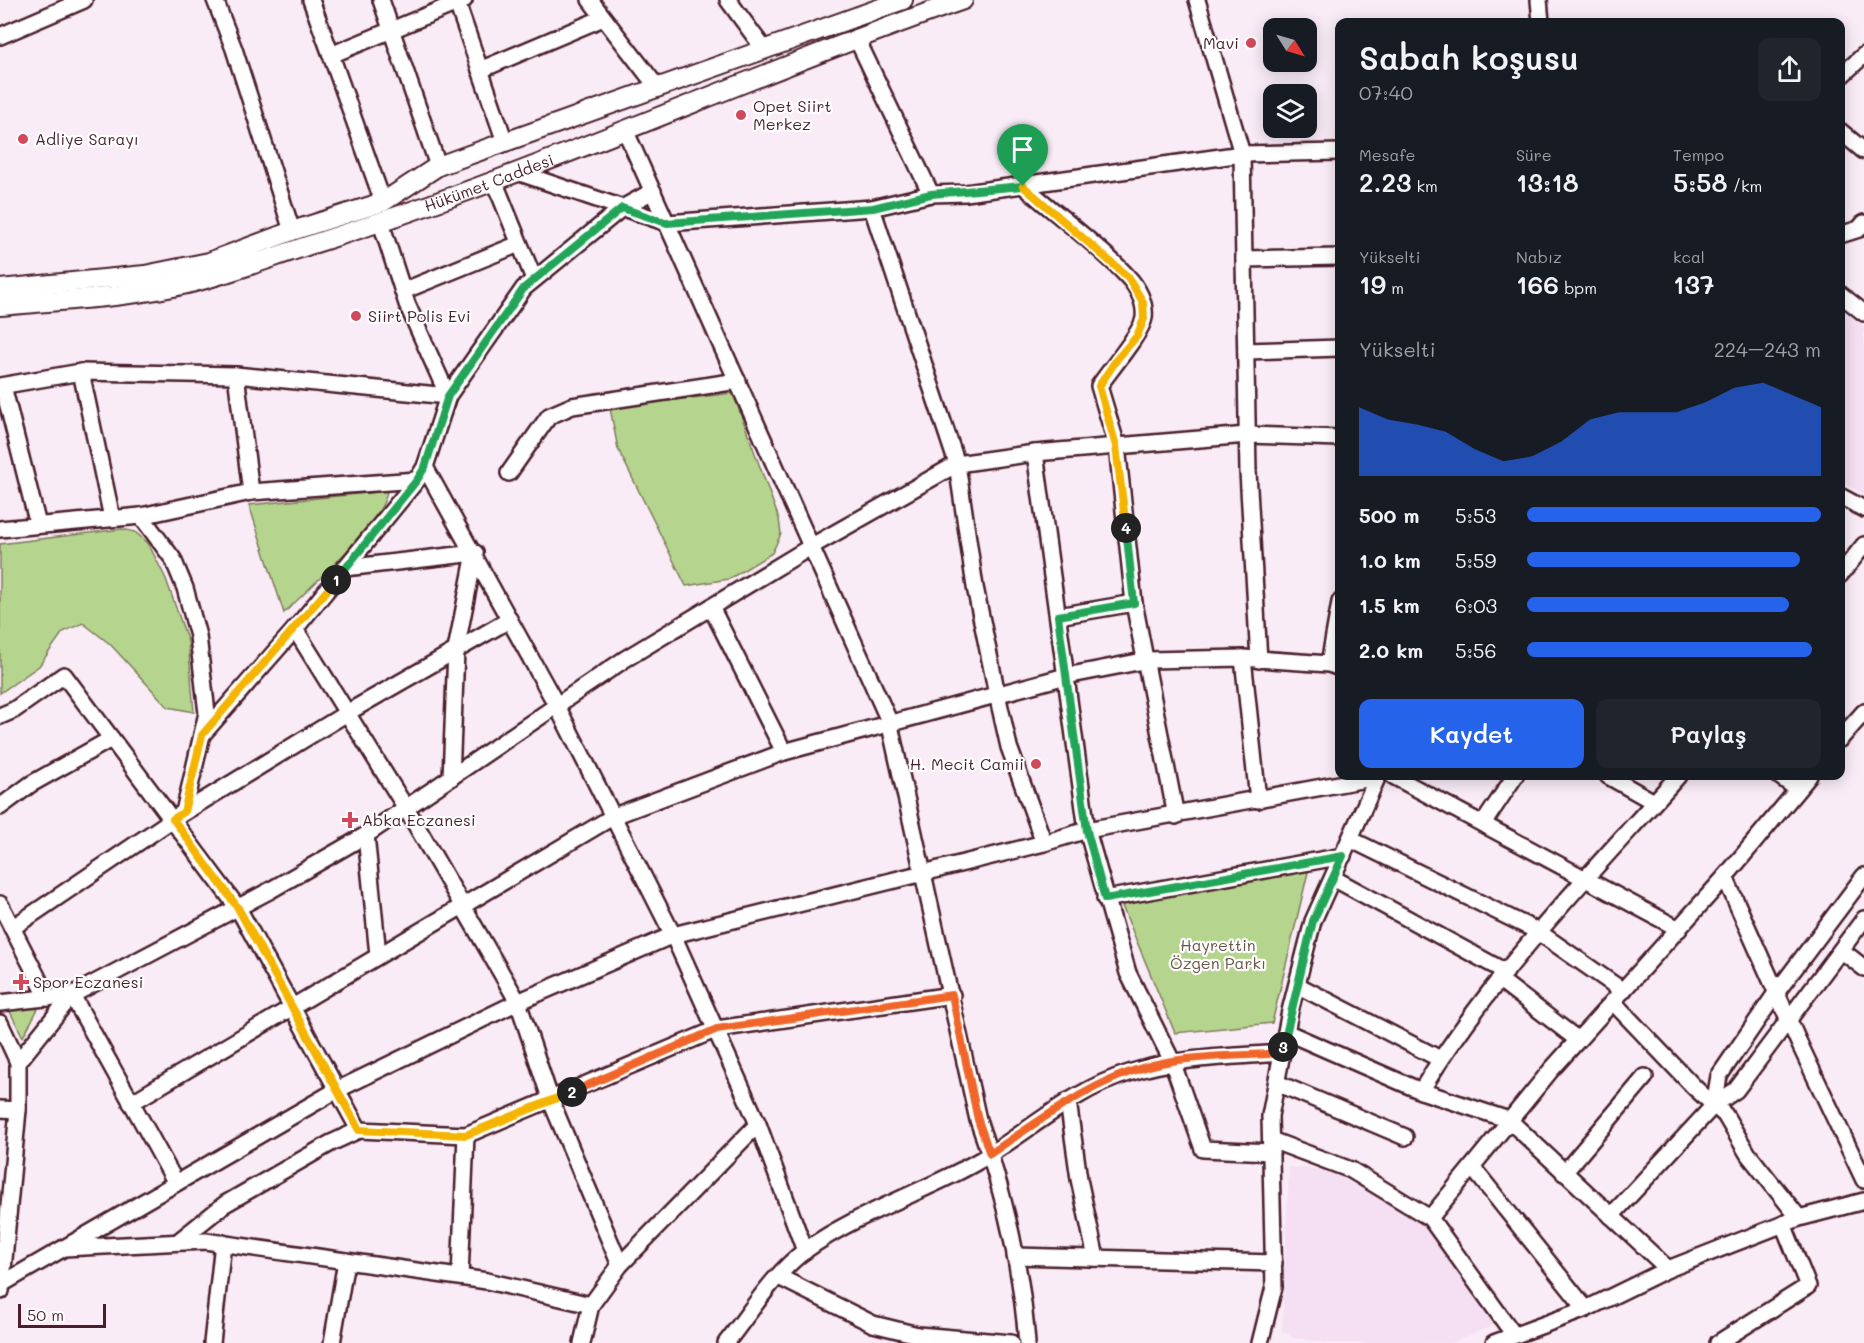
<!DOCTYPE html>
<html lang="tr">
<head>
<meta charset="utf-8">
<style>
  :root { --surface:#171b24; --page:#20242c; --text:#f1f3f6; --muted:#9ea1a6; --accent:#2563eb }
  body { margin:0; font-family:Mali,sans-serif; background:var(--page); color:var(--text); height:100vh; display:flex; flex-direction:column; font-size:22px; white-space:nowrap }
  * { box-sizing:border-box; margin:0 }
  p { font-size:20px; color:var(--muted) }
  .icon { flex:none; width:33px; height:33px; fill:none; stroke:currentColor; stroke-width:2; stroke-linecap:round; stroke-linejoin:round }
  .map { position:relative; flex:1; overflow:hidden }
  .sheet { position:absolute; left:1335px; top:18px; width:510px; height:762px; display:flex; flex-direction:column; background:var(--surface); border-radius:12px; box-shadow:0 3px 15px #0003 }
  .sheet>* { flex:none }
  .needle { width:39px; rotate:127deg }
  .controls { position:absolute; left:1263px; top:18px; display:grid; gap:12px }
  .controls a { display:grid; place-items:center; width:54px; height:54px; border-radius:12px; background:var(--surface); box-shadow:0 3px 15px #0003; font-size:30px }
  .scale { position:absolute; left:18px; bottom:15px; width:88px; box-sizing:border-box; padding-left:6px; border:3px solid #4a1f2b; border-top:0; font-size:16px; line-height:21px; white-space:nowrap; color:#4a1f2b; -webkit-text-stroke:4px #fff; paint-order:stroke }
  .pin { position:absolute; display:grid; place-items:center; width:51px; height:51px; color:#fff; margin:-62px -26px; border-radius:50% 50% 50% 0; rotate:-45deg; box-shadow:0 0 6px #0007 }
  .pin .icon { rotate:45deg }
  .km { position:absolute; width:30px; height:30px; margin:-15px; border-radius:50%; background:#222; color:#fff; font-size:16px; line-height:30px; text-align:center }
  .round { display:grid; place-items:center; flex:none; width:63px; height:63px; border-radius:12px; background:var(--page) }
  .overview { display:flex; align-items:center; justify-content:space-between; height:102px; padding:0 24px }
  h1 { font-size:33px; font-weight:600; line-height:45px }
  .figures { display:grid; grid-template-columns:repeat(3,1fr); gap:9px; height:102px; padding:6px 24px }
  .figures div { display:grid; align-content:center }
  .figures b { font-size:26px; font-weight:600 }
  .figures small { font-size:16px; font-weight:400 }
  .figures p { font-size:16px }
  .chart { height:168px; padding:12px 24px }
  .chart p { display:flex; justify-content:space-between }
  .chart svg { width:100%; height:108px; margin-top:6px; fill:var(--accent); opacity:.7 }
  .primary-button { display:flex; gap:12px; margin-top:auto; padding:12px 24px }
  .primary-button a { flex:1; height:69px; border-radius:12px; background:var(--accent); color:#fff; font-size:24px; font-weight:600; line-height:69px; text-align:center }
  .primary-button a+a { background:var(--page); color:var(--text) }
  ul { padding:0 24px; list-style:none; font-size:20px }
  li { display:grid; grid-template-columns:96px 72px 1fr; align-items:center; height:45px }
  li i { height:15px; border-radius:8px; background:var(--accent) }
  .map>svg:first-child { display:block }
  .built { fill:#f5dff2 }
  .green { fill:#b5d58e; stroke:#807a5c; stroke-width:1.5 }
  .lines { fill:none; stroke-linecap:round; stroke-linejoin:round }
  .minor-casing { stroke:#4a1f2b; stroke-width:20 }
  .major-casing { stroke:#4a1f2b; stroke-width:22 }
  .minor { stroke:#fff; stroke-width:15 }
  .major { stroke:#fff; stroke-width:18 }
  .split-1-casing { stroke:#fff; stroke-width:12 }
  .split-2-casing { stroke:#fff; stroke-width:12 }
  .split-3-casing { stroke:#fff; stroke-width:12 }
  .split-4-casing { stroke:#fff; stroke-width:12 }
  .split-5-casing { stroke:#fff; stroke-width:12 }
  .split-1 { stroke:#22a559; stroke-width:8 }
  .split-2 { stroke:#f5b400; stroke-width:8 }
  .split-3 { stroke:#f0652b; stroke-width:8 }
  .split-4 { stroke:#22a559; stroke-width:8 }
  .split-5 { stroke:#f5b400; stroke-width:8 }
  .poi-dot { fill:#d1495b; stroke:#fff; stroke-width:2 }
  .labels { text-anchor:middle; stroke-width:4.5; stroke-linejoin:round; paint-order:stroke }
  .poi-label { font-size:16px; fill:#4a1f2b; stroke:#fff; text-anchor:start }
  .street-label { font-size:16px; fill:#4a1f2b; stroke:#fff }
  .park-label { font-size:16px; fill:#6a5649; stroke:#fff }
</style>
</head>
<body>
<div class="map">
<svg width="1864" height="1343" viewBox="0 0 1864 1343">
  <rect width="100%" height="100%" fill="#f9ecf7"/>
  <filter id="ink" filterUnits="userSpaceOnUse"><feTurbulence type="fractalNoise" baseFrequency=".0167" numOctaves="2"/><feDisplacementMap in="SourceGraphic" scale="12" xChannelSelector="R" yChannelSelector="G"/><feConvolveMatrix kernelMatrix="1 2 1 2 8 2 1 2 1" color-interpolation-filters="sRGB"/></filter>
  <g filter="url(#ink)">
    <g class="built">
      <polygon points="1840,308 1864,326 1864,495 1841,480"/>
      <polygon points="1289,1167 1327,1170 1424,1223 1492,1320 1492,1326 1451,1343 1330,1343 1293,1338 1282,1330"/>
    </g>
    <g class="green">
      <polygon points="733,393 779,519 781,534 772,553 729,579 686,586 618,449 610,408"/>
      <path d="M387,491C383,524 310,587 284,613L249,505Z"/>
      <polygon points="122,529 135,532 148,543 166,579 188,642 194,712 168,707 110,644 83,623 63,632 39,666 0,693 0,544"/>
      <polygon points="1309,868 1272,1023 1175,1033 1120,901"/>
      <polygon points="40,1005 23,1037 8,1008"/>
    </g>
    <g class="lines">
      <g class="minor-casing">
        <g id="minor">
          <polyline points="215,0 234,49 292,231"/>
          <polyline points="311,0 331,55"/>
          <polyline points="381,0 438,166"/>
          <polyline points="456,0 505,142"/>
          <polyline points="590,0 657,87"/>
          <polyline points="728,0 764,49"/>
          <polyline points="1197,0 1242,154 1248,472 1259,660"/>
          <polyline points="1539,0 1541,22"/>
          <polyline points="0,36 84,0"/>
          <polyline points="856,37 931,194"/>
          <polyline points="480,70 603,18"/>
          <polyline points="1840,77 1864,55"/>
          <polyline points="1840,131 1864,151"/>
          <path d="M626,132L889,721L978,1120C1005,1194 1021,1265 1027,1343"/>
          <polyline points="520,173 667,223 872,208 931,194 966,193 1242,154 1340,152"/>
          <polyline points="495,183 534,279"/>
          <path d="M1023,185C1055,214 1099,245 1127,276C1137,286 1146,303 1144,318C1142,332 1109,371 1099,386L1117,446L1134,603L1176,816"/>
          <polyline points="383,202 331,55 464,0"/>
          <polyline points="872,208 957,464 975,587 997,694 1009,747 1044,843"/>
          <polyline points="1840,235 1859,229 1864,223"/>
          <polyline points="1244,259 1340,257"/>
          <polyline points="403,291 519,244"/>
          <polyline points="1840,294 1864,313"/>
          <polyline points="1246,351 1340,348"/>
          <polyline points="81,372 236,375 448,396 407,304 381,223"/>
          <polyline points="236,375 251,492"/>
          <polyline points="0,386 81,372 112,518"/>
          <polyline points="3,386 38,525"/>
          <polyline points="1035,453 1087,830 1128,973 1172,1061 1203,1149 1271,1152"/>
          <polyline points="425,467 557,706 673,935 758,1124 805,1251"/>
          <polyline points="509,473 549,416 572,406 738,381"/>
          <polyline points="1840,496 1864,509"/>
          <polyline points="141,516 173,559 185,588 198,636 207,713 184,812"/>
          <polyline points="0,529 141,516 251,492 417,480"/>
          <polyline points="345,568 475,553"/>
          <polyline points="1840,575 1864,545"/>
          <polyline points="711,607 784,752"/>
          <polyline points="1058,616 1134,603"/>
          <polyline points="295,629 409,813 518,1002 551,1101 620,1265"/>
          <polyline points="1243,658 1258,800"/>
          <polyline points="1329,664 1340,602"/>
          <polyline points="0,716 14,710 64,675 238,908 359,1130"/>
          <polyline points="202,735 295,629 417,480 425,467 448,396 524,288 622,208 653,191"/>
          <polyline points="1840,739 1864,712"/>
          <polyline points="1393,776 1679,929"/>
          <polyline points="1608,776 1654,802"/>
          <polyline points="1779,776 1797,789"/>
          <polyline points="451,778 456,650 475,553"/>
          <polyline points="0,807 31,784 111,739"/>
          <polyline points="1483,824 1515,776"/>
          <polyline points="366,835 378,955"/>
          <polyline points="1350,839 1537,931 1623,991"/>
          <polyline points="1864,876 1776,993 1719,1076 1714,1105 1736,1090 1864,919"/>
          <polyline points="1725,877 1799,1043 1864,1180"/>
          <polyline points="1333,878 1506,972"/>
          <polyline points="1105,899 1343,856"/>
          <polyline points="0,904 48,998"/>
          <polyline points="12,928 173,819 352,710 509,620"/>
          <polyline points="1841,950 1864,968"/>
          <polyline points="1500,980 1578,1040"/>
          <polyline points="1297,985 1440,1059"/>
          <polyline points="72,995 176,1183"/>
          <polyline points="1613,1002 1695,1088 1725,1115 1748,1154 1799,1218"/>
          <polyline points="0,1003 72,995 269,891 366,835 625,659 812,546 957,464 1035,453 1247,435 1340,438"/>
          <polyline points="0,1023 18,1062 18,1110 1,1291"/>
          <polyline points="1286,1032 1421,1091 1509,1120 1668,1269"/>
          <polyline points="18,1062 72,995"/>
          <polyline points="1277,1083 1405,1137"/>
          <path d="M1421,1091C1491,975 1588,877 1678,776"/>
          <polyline points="1068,1101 1079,1179 1096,1258"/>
          <polyline points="131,1103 614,816 784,752 1066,676 1148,660 1243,658 1329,664 1340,668"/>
          <polyline points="0,1109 18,1110"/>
          <polyline points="1271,1140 1351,1170 1430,1218 1514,1335"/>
          <polyline points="1472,1167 1586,1309"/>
          <polyline points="1564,1173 1645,1077"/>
          <polyline points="1611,1216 1714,1105"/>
          <polyline points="1430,1218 1551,1070 1725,877 1809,776"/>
          <polyline points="180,1240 225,1204 331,1143 359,1130 466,1135 717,1029 952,995"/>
          <polyline points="64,1248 337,1090 518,1002 673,935 1044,843 1087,830 1377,777"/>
          <polyline points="1015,1256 1274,1263"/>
          <polyline points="460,1277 466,1135"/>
          <polyline points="779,1277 873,1324 918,1335 1011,1343"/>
          <polyline points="0,1285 64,1248 205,1241 487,1281 591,1305"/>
          <polyline points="212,1343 223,1243"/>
          <polyline points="332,1343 346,1261"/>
          <polyline points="582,1343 591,1305 620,1265 758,1124"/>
          <path d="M726,1343C750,1313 774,1273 806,1250C863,1209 933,1190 992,1153C1036,1125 1078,1088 1129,1073C1179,1057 1230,1057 1282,1053"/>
          <polyline points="1260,1343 1274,1287 1270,1116 1290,1011 1313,921 1378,776"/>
          <polyline points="1494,1343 1586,1309 1668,1269 1799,1218 1864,1201"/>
          <polyline points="1718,1343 1808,1286 1783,1224"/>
        </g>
      </g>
      <g class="major-casing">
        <g id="major">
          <polyline points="0,289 145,275 209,262 292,231 383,202 438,166 903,0"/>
          <path id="s1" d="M0,306C62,300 127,298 187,284C232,273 275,256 319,242C538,173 746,76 963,0"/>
        </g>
      </g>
      <use href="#minor" class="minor"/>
      <use href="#major" class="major"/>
    </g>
  </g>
  <g class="lines" filter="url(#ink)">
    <g class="split-1-casing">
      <polyline id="split-1" points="336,580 417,480 425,467 448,396 524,288 622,208 667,223 873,208 931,194 1023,186"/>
    </g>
    <g class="split-2-casing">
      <polyline id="split-2" points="336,580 202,735 184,812 173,819 238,908 359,1130 466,1135 572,1092"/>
    </g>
    <g class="split-3-casing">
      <path id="split-3" d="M572,1092L717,1029L952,995L978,1120L990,1154C1046,1116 1103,1072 1172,1061C1208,1055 1246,1056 1282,1053L1283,1047"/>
    </g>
    <g class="split-4-casing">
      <polyline id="split-4" points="1126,528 1134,603 1058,616 1087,831 1105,899 1343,856 1313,921 1283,1047"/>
    </g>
    <g class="split-5-casing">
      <polyline id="split-5" points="1023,186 1128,277 1143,302 1144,319 1137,336 1117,359 1099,386 1116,446 1126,528"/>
    </g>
    <use href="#split-1" class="split-1"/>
    <use href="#split-2" class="split-2"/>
    <use href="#split-3" class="split-3"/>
    <use href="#split-4" class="split-4"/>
    <use href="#split-5" class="split-5"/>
  </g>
  <g class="poi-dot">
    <circle cx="1251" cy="43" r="6"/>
    <circle cx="741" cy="115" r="6"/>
    <circle cx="23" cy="139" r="6"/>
    <circle cx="356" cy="316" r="6"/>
    <circle cx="1036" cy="764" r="6"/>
    <path d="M347 811h6v6h6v6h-6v6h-6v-6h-6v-6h6z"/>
    <path d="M18 973h6v6h6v6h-6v6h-6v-6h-6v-6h6z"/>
  </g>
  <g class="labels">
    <g class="poi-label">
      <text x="1239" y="49" text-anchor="end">Mavi</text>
      <text x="753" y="112">Opet Siirt<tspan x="753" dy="18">Merkez</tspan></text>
      <text x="35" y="145">Adliye Sarayı</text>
      <text x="368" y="322">Siirt Polis Evi</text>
      <text x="1024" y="770" text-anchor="end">H. Mecit Camii</text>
      <text x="362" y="826">Abka Eczanesi</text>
      <text x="33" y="988">Spor Eczanesi</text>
    </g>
    <g class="street-label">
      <text dy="6" stroke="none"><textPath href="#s1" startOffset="507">Hükümet Caddesi</textPath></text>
    </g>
    <g class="park-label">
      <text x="1218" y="951">Hayrettin<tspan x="1218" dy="18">Özgen Parkı</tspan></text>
    </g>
  </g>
</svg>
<div class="controls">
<a><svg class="needle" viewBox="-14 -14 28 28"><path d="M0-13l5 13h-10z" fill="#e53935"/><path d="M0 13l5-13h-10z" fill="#9ea1a6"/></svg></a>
<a><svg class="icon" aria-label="layers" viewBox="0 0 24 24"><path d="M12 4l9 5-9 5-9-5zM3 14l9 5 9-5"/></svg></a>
</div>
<div class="scale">50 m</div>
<div class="pin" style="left:1023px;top:186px;background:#1e9e55"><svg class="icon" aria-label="arrive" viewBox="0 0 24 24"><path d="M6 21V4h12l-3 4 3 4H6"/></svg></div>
<b class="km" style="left:336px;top:580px">1</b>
<b class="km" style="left:572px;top:1092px">2</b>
<b class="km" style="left:1283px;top:1047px">3</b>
<b class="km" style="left:1126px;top:528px">4</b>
<section class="sheet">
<div class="overview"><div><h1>Sabah koşusu</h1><p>07:40</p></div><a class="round"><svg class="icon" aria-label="share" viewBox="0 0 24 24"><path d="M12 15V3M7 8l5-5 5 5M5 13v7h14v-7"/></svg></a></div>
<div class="figures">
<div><p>Mesafe</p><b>2.23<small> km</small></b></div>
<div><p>Süre</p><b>13:18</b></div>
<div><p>Tempo</p><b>5:58<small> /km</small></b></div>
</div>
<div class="figures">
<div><p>Yükselti</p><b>19<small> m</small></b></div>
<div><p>Nabız</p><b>166<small> bpm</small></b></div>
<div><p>kcal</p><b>137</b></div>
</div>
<div class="chart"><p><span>Yükselti</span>224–243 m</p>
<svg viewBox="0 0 160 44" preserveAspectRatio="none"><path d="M0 44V16L10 21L20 23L30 26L40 33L50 38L60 36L70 30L80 21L90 18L100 18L110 18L120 14L130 8L140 6L150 11L160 16V44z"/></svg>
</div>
<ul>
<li><b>500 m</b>5:53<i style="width:100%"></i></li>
<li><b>1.0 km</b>5:59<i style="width:93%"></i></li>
<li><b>1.5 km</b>6:03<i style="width:89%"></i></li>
<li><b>2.0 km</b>5:56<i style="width:97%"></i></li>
</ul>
<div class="primary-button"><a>Kaydet</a><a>Paylaş</a></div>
</section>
</div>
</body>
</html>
